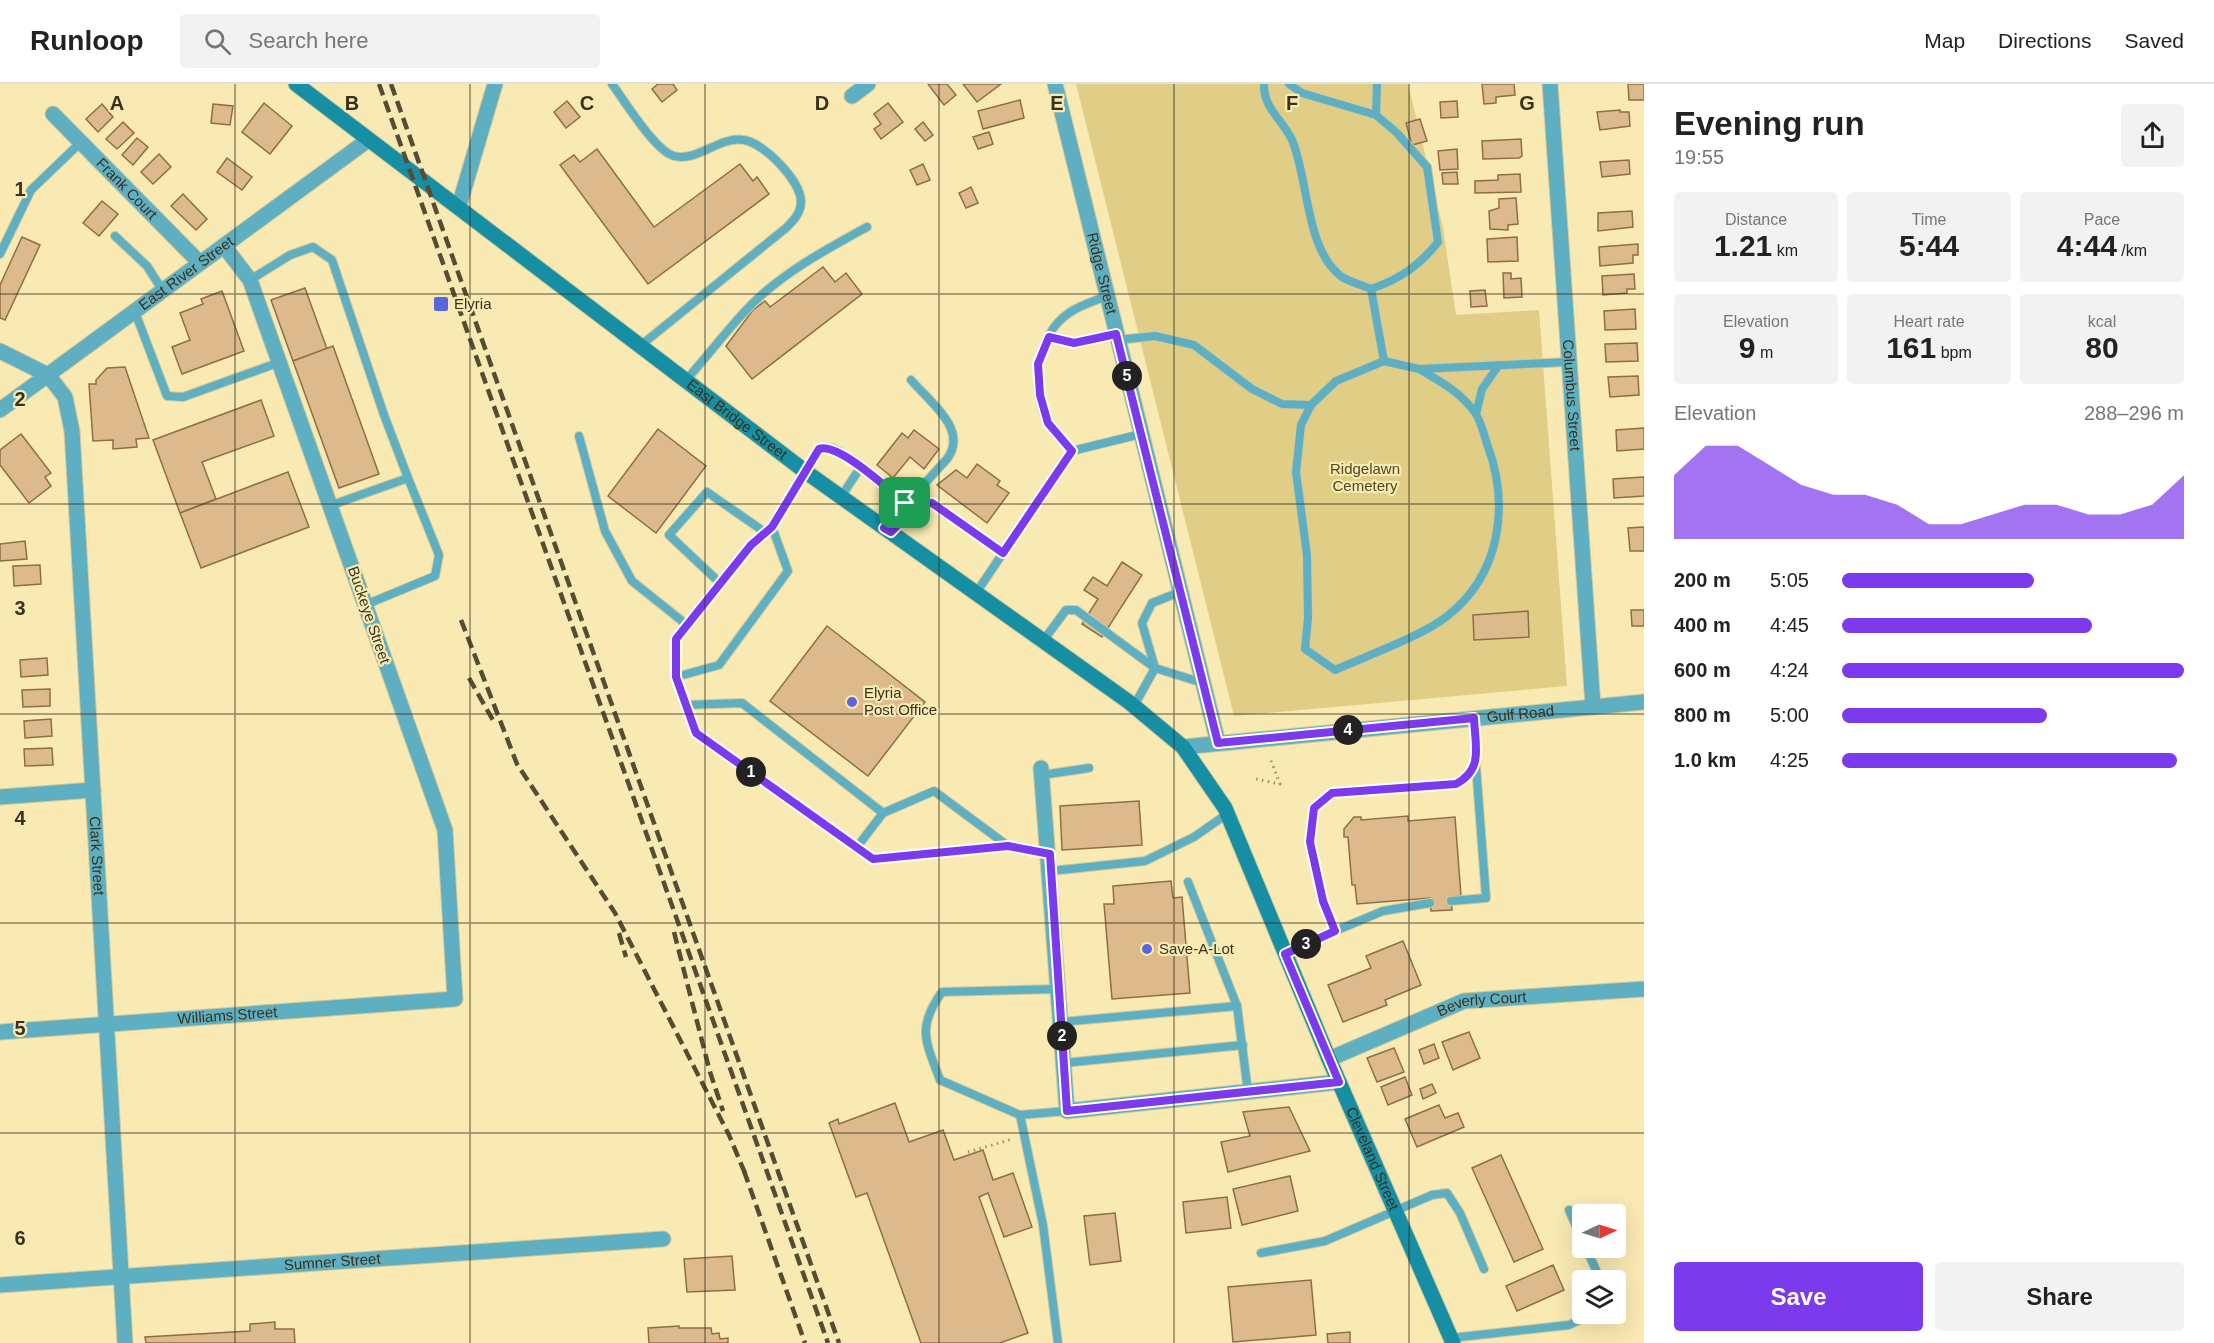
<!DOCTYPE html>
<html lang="en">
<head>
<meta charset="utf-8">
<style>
  :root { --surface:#fff; --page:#f2f2f2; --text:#222; --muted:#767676; --line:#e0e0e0; --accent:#7c3aed }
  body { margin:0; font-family:Arial,sans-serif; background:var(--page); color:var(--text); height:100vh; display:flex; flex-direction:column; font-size:22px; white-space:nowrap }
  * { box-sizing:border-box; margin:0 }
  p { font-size:20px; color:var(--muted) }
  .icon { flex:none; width:33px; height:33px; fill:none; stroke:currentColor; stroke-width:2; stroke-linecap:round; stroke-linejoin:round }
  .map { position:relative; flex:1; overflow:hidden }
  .panel { display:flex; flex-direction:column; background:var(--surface); width:570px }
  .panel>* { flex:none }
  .needle { width:39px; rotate:86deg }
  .fabs { position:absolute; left:1572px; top:1120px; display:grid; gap:12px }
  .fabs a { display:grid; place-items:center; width:54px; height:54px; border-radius:6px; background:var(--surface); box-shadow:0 6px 24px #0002; font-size:30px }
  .pin { position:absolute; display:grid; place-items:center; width:51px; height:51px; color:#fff; margin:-26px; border-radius:12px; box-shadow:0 3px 9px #0006 }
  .km { position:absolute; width:30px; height:30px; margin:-15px; border-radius:50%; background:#222; color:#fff; font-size:16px; line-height:30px; text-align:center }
  .round { display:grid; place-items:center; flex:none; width:63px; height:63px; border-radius:6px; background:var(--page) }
  .summary { display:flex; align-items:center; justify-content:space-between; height:102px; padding:0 30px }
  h1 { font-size:33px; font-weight:600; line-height:45px }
  .metrics { display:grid; grid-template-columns:repeat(3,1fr); gap:9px; height:102px; padding:6px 30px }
  .metrics div { display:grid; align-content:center; border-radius:6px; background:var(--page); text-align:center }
  .metrics b { font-size:30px; font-weight:600 }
  .metrics small { font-size:16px; font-weight:400 }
  .metrics p { font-size:16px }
  .chart { height:168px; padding:12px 30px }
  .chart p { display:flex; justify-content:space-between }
  .chart svg { width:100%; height:108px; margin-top:6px; fill:var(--accent); opacity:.7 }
  .primary-button { display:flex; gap:12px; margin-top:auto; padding:12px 30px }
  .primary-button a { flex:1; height:69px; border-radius:6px; background:var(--accent); color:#fff; font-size:24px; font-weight:600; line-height:69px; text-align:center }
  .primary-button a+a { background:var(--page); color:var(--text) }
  ul { padding:0 30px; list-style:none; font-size:20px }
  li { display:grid; grid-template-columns:96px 72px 1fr; align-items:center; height:45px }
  li i { height:15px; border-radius:8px; background:var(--accent) }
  header { display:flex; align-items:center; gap:36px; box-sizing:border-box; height:84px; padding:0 30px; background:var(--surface); border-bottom:2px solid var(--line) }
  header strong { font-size:28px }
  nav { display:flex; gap:33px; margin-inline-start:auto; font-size:21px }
  .search { width:420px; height:54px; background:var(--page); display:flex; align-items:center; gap:15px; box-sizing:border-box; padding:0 21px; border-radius:6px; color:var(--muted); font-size:22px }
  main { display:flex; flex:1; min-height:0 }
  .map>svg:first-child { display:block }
  .green { fill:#e0cd86 }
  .building { fill:#dcba8c; stroke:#8e6f43; stroke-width:1.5 }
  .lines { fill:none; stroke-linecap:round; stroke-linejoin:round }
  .service-casing { stroke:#d6c998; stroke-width:10 }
  .minor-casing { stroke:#d6c998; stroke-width:17 }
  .tertiary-casing { stroke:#d6c998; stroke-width:17 }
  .secondary-casing { stroke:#d6c998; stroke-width:17 }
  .path { stroke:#9c916a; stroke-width:3; stroke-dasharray:1.5 4.5; stroke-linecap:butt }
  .service { stroke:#5fafc2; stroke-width:8 }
  .minor { stroke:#5fafc2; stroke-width:15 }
  .tertiary { stroke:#5fafc2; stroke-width:15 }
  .secondary { stroke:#168ea4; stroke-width:15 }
  .rail { stroke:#554d33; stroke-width:4.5; stroke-dasharray:12 6; stroke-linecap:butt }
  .route-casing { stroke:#fff; stroke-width:12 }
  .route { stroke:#7c3aed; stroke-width:8 }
  .grid { fill:none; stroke:#38321d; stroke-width:1.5; stroke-opacity:0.55 }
  .poi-dot { fill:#5966dd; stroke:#f9eab3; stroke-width:2 }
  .labels { text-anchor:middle; stroke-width:4.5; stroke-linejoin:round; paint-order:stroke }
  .street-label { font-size:15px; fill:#38321d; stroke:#f9eab3 }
  .poi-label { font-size:15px; fill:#38321d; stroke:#f9eab3; text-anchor:start }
  .park-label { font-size:15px; fill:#53481e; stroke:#f9eab3 }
  .grid-label { font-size:20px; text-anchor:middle; font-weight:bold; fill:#38321d; stroke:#f9eab3; stroke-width:4.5; stroke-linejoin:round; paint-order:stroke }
</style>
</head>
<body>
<header>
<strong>Runloop</strong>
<div class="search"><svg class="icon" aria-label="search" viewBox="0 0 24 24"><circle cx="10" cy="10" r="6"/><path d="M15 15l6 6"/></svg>Search here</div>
<nav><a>Map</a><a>Directions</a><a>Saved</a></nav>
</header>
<main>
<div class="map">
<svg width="1644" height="1259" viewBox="0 0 1644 1259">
  <rect width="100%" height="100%" fill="#f9eab3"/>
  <polygon class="green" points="1076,0 1408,0 1443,144 1456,231 1539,226 1567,602 1234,632"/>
  <g class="building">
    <polygon points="658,0 673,0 677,6 662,18 652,5"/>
    <polygon points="928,0 947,0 956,11 944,21"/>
    <polygon points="963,0 1001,0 977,18"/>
    <polygon points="1482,0 1514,0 1515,11 1496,13 1496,19 1484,20"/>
    <polygon points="1628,0 1644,0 1644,16 1629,16"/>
    <polygon points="1020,16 1024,34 983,45 978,27"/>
    <polygon points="567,17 580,33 566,44 554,28"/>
    <polygon points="1457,17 1458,33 1441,34 1440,18"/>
    <polygon points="264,19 292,42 270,70 242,48"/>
    <polygon points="888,19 903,38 881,55 874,45 881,40 874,30"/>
    <polygon points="102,20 113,33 98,48 86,35"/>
    <polygon points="213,20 233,22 230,41 211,39"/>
    <polygon points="1620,26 1620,28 1629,28 1630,42 1600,46 1597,28"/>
    <polygon points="1420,35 1427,57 1412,61 1406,39"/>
    <polygon points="123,38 134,49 117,65 106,55"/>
    <polygon points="923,38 933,51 925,57 915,45"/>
    <polygon points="989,48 993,60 978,65 973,53"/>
    <polygon points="137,54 148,63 133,81 122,71"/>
    <polygon points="1521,55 1522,72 1519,74 1483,75 1482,57"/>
    <polygon points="597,65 654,143 740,80 753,97 757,93 769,110 648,200 560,81 574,71 580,78"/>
    <polygon points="1457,65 1458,85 1440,86 1438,67"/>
    <polygon points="159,70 171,83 153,100 141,88"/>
    <polygon points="227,74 252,93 242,106 217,88"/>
    <polygon points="1629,76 1630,90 1602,93 1600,78"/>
    <polygon points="923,80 930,96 917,101 910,86"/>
    <polygon points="1457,88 1458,100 1443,100 1442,89"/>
    <polygon points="1520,90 1521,108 1475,109 1475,97 1498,96 1498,91"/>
    <polygon points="971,103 978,119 966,124 959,109"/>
    <polygon points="183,110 207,135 196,146 171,122"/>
    <polygon points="1516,114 1518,140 1508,141 1508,146 1490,145 1489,127 1499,124 1499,115"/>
    <polygon points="102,117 118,130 99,152 83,139"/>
    <polygon points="1632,127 1633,143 1598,147 1598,129"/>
    <polygon points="22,153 40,161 5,236 0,234 0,201"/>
    <polygon points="1517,153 1518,177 1488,178 1487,155"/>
    <polygon points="1638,160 1638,171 1633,171 1633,179 1600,182 1599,163"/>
    <polygon points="823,183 835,198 846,189 862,210 752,295 726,262 753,226 765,217 770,223"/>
    <polygon points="1503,189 1511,189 1511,195 1521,194 1522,213 1504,214"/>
    <polygon points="1634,190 1635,205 1627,205 1627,209 1603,211 1602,192"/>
    <polygon points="305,204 327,265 293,277 271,216"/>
    <polygon points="1485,206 1487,222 1471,223 1470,207"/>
    <polygon points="222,207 244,267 182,290 172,263 190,256 180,229 203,220 201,215"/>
    <polygon points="1635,225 1636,245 1605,246 1604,227"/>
    <polygon points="1637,259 1638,277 1606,278 1605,260"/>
    <polygon points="333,262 379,390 339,404 293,277"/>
    <polygon points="125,283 149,354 136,355 137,363 113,365 113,356 93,357 89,300 96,300 96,296 107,284"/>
    <polygon points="1638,292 1639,311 1610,313 1608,293"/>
    <polygon points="261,316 274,352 202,378 216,415 180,429 153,356"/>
    <polygon points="1644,344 1644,365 1617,367 1616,346"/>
    <polygon points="658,345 706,382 656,449 608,412"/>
    <polygon points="914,346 939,365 924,385 910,373 893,394 877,381 902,349 908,354"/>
    <polygon points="21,350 51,389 45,393 51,402 29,419 0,381 0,366"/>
    <polygon points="977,380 1000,397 997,401 1009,409 987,439 937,401 956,386 967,394"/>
    <polygon points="288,388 309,443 201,484 180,429"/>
    <polygon points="1644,393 1644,412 1614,414 1613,395"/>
    <polygon points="1644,443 1644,467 1630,467 1628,444"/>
    <polygon points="25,457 27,475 0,477 0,460"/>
    <polygon points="1122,478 1142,491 1102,553 1082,540 1098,515 1084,506 1093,493 1107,502"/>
    <polygon points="40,481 41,500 14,502 13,482"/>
    <polygon points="1631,526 1644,526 1644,542 1632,542"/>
    <polygon points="1528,527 1529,553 1474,556 1473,531"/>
    <polygon points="827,542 925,618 868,692 770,617"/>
    <polygon points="47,574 48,591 21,593 20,576"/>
    <polygon points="50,605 50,622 23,623 22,606"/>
    <polygon points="51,635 52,652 25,654 24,637"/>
    <polygon points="52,664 53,681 25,682 24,665"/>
    <polygon points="1139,717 1142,761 1062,766 1060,722"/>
    <polygon points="1408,732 1408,737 1455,733 1461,812 1451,813 1452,826 1431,827 1430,814 1357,820 1355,801 1352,801 1348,753 1344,753 1344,745 1354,733 1361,733 1361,736"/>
    <polygon points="1171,797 1173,814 1182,813 1190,909 1112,915 1104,820 1114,820 1113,802"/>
    <polygon points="1403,857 1421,901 1385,916 1387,921 1343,938 1328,901 1371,884 1366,872"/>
    <polygon points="1469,948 1480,974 1453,986 1442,958"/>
    <polygon points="1434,960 1439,974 1424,980 1419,966"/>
    <polygon points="1394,964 1404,988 1377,998 1367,974"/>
    <polygon points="1405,993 1412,1011 1388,1021 1381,1003"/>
    <polygon points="1432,1000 1436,1009 1423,1015 1420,1005"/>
    <polygon points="895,1019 909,1058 943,1046 954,1076 983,1066 993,1096 1013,1089 1032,1143 1004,1153 988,1109 979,1113 1028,1249 1000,1259 921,1259 867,1109 856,1113 829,1039 838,1035 839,1040"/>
    <polygon points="1439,1021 1445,1034 1458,1029 1464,1043 1417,1063 1405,1035"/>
    <polygon points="1289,1023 1310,1067 1228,1088 1221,1058 1250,1052 1243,1028"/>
    <polygon points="1501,1071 1543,1165 1514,1178 1472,1084"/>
    <polygon points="1290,1092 1298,1127 1242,1141 1233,1105"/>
    <polygon points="1227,1113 1231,1144 1186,1149 1183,1118"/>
    <polygon points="1115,1129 1121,1177 1090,1181 1084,1132"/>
    <polygon points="732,1172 735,1206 687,1208 684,1175"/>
    <polygon points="1553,1181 1564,1206 1517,1227 1506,1202"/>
    <polygon points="1311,1196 1316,1251 1233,1258 1228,1203"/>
    <polygon points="275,1238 275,1245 294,1245 295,1259 146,1259 145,1253 250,1247 250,1240"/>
    <polygon points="679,1242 679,1244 711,1244 712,1250 719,1249 720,1255 728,1254 728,1259 649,1259 648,1244"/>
    <polygon points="1350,1248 1350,1259 1328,1259 1327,1250"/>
  </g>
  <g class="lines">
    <g class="service-casing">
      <g id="service">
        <path d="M612,0C624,16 655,67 674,72C698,78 719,52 744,56C764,59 800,96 801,117C801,129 794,136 786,144L640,262"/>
        <path d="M1264,0C1263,24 1283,36 1292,56C1309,96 1305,166 1342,193C1350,198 1362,201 1371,205C1400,195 1419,182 1438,158L1427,83L1397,49L1376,31L1302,9L1289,0"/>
        <polyline points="1376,31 1377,0"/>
        <polyline points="115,152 147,182 163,207"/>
        <polyline points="0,170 31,106 81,58"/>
        <polyline points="250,196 290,171 313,163 332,176 384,331 408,394 332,421"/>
        <polyline points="1371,205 1384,277"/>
        <polyline points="135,228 167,312 183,313 280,278"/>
        <polyline points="1049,253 1074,259 1116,250"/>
        <polyline points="1118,256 1155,252 1194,261 1252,305 1282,320 1311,321"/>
        <path d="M1419,285C1440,297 1462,309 1476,330C1481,338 1484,350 1487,360C1510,421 1501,491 1446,533C1420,553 1366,572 1335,586L1305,565L1308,534L1307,471L1296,388L1301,341L1311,321L1336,297L1384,277L1419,285L1569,278"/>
        <path d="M685,297C708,272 728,244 752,220C784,188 827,165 867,143"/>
        <polyline points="1476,330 1482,305 1499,281"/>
        <polyline points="579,352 605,447 632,497 687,541"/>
        <path d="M1072,367C1064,358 1053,349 1048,339C1030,305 1036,251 1069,229C1080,221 1095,217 1107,212"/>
        <polyline points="841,413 860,384"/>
        <polyline points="905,419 839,367 832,364 819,365 772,443 751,461 676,555 676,593 696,649 873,775 1008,762 1048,770"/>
        <path d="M884,444L947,375C969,346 930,318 911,296"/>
        <polyline points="891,448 918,420 932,419 1003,469 976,509"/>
        <polyline points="1003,469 1072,367 1141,350"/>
        <polyline points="720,499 669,451 707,408 766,449"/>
        <polyline points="365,521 435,492 439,471 408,394"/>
        <polyline points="1043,557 1066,526 1076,526 1155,584 1203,599"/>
        <polyline points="676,593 719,581 788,487 772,443"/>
        <polyline points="686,621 742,619 883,729 857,763"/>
        <polyline points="1134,622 1155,584 1142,539 1152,519 1180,508"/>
        <polyline points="1042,691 1089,684"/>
        <polyline points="883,729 934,707 1008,762"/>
        <polyline points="1051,787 1145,777 1194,753 1227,730"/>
        <polyline points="1188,798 1237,922 1248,1008"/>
        <polyline points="1451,817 1486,814 1476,682"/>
        <polyline points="1335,847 1383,827 1430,819"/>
        <path d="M1285,870L1335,847L1323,817L1310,758L1314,724L1332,709L1456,700C1484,685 1475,662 1474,634"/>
        <polyline points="1061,938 1237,922"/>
        <polyline points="1064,979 1243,961"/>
        <path d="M1020,1031L940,996C926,958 916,944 942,908L1058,905"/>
        <polyline points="1569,1126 1582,1156"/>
        <polyline points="1586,1164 1601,1197"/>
        <polyline points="1261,1169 1325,1157 1432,1111 1447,1109 1460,1129 1484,1185"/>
        <polyline points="1451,1254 1569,1241 1592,1230"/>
        <polyline points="1058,1259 1043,1141 1020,1031 1067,1027"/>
      </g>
    </g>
    <g class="minor-casing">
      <g id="minor">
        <path id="s1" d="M1055,0L1218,659"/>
        <path id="s2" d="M1550,0L1593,622"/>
        <polyline points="852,12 868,0"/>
        <path id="s3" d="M53,30L200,179"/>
        <polyline points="459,122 495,0"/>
        <path id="s4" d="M48,291L65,313L72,347L125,1259"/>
        <polyline points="1041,684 1067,1027 1339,998"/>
        <polyline points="0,713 93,706"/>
        <path id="s5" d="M0,948L455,915L445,746L250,196L224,162"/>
        <path id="s6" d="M1329,975L1464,917L1644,905"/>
        <path id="s7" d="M0,1201L663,1155"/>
      </g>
    </g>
    <g class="tertiary-casing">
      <g id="tertiary">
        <polyline points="0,267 48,291"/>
        <path id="s8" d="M0,326L368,56"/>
        <path id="s9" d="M1183,663L1644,618"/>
      </g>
    </g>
    <g class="secondary-casing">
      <g id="secondary">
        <path id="s10" d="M296,0L806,388L1129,618L1183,663L1225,724L1329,975L1453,1259"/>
      </g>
    </g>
    <g class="path">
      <polyline points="1256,695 1280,700 1270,674"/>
      <polyline points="968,1068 1013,1055"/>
    </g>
    <use href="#service" class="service"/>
    <use href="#minor" class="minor"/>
    <use href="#tertiary" class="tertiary"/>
    <use href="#secondary" class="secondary"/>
    <g class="rail">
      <polyline points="379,0 828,1259"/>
      <polyline points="391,0 839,1259"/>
      <polyline points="461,536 517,680 615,829 729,1051 747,1094"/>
      <polyline points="469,594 494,638"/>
      <polyline points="674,848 710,988 723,1027"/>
      <polyline points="619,849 626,873"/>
      <polyline points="744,1087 805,1259"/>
    </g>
  </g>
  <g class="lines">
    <g class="route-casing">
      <path id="route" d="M1116,250L1218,659L1474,634C1475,662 1484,685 1456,700L1332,709L1314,724L1310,758L1323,817L1335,847L1285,870L1339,998L1067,1027L1050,770L1008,762L873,775L696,649L676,593V555L751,461L772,443L819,365C838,358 889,406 905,419L884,444L891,448L918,420L932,419L1003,469L1072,367L1048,339L1040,311L1038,280L1049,253L1074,259Z"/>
    </g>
    <use href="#route" class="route"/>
  </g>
  <path class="grid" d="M235,0V1259M470,0V1259M705,0V1259M939,0V1259M1174,0V1259M1409,0V1259M0,210H1644M0,420H1644M0,630H1644M0,839H1644M0,1049H1644"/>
  <g class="poi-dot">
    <rect x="433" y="212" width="16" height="16" rx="3"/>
    <circle cx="852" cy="618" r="6"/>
    <circle cx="1147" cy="865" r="6"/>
  </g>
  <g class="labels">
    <g class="street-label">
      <text dy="5" stroke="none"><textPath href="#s3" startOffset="105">Frank Court</textPath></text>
      <text dy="5" stroke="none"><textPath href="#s8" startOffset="231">East River Street</textPath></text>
      <text dy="5" stroke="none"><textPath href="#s1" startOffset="195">Ridge Street</textPath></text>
      <text dy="5" stroke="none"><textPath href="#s2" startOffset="312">Columbus Street</textPath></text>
      <text dy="5" stroke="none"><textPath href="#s10" startOffset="554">East Bridge Street</textPath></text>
      <text transform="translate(369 531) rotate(71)" y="5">Buckeye Street</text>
      <text dy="5" stroke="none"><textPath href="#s9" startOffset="339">Gulf Road</textPath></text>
      <text dy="5" stroke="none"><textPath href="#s4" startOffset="488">Clark Street</textPath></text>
      <text dy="5" stroke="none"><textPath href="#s6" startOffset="164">Beverly Court</textPath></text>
      <text dy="5" stroke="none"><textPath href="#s5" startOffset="228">Williams Street</textPath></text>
      <text dy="5" stroke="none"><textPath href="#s10" startOffset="1562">Cleveland Street</textPath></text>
      <text dy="5" stroke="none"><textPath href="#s7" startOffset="333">Sumner Street</textPath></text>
    </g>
    <g class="poi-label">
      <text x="454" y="225">Elyria</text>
      <text x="864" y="614">Elyria<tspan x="864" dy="17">Post Office</tspan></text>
      <text x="1159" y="870">Save-A-Lot</text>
    </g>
    <g class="park-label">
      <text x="1365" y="390">Ridgelawn<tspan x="1365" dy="17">Cemetery</tspan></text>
    </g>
  </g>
  <g class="grid-label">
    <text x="117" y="26">A</text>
    <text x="352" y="26">B</text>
    <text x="587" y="26">C</text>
    <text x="822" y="26">D</text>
    <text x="1057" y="26">E</text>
    <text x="1292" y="26">F</text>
    <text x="1527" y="26">G</text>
    <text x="20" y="112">1</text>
    <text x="20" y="322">2</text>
    <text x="20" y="531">3</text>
    <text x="20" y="741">4</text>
    <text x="20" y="951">5</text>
    <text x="20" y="1161">6</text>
  </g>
</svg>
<div class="fabs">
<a><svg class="needle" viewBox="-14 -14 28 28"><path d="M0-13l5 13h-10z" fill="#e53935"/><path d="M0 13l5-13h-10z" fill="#767676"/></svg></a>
<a><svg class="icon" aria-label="layers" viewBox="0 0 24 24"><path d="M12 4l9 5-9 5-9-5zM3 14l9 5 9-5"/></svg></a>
</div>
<div class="pin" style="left:905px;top:419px;background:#1e9e55"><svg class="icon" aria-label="arrive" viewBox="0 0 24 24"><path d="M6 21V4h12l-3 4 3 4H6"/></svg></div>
<b class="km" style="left:751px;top:688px">1</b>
<b class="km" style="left:1062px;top:952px">2</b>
<b class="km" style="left:1306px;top:860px">3</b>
<b class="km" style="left:1348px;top:646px">4</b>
<b class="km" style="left:1127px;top:292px">5</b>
</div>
<section class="panel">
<div class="summary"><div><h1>Evening run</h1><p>19:55</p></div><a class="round"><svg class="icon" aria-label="share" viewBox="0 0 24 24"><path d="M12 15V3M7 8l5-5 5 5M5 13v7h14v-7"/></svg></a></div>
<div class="metrics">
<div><p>Distance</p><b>1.21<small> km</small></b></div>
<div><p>Time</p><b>5:44</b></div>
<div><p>Pace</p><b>4:44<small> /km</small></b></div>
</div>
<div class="metrics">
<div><p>Elevation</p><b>9<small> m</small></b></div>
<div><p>Heart rate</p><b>161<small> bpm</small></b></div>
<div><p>kcal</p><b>80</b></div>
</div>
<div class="chart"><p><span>Elevation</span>288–296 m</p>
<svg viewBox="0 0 160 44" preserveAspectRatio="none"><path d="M0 44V18L10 6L20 6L30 14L40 22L50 26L60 26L70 30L80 38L90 38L100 34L110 30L120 30L130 34L140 34L150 30L160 18V44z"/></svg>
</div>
<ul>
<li><b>200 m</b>5:05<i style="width:56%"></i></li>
<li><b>400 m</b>4:45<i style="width:73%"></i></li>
<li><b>600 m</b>4:24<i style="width:100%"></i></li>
<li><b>800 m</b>5:00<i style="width:60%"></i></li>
<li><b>1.0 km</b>4:25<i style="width:98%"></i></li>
</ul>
<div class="primary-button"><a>Save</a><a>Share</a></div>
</section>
</main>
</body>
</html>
